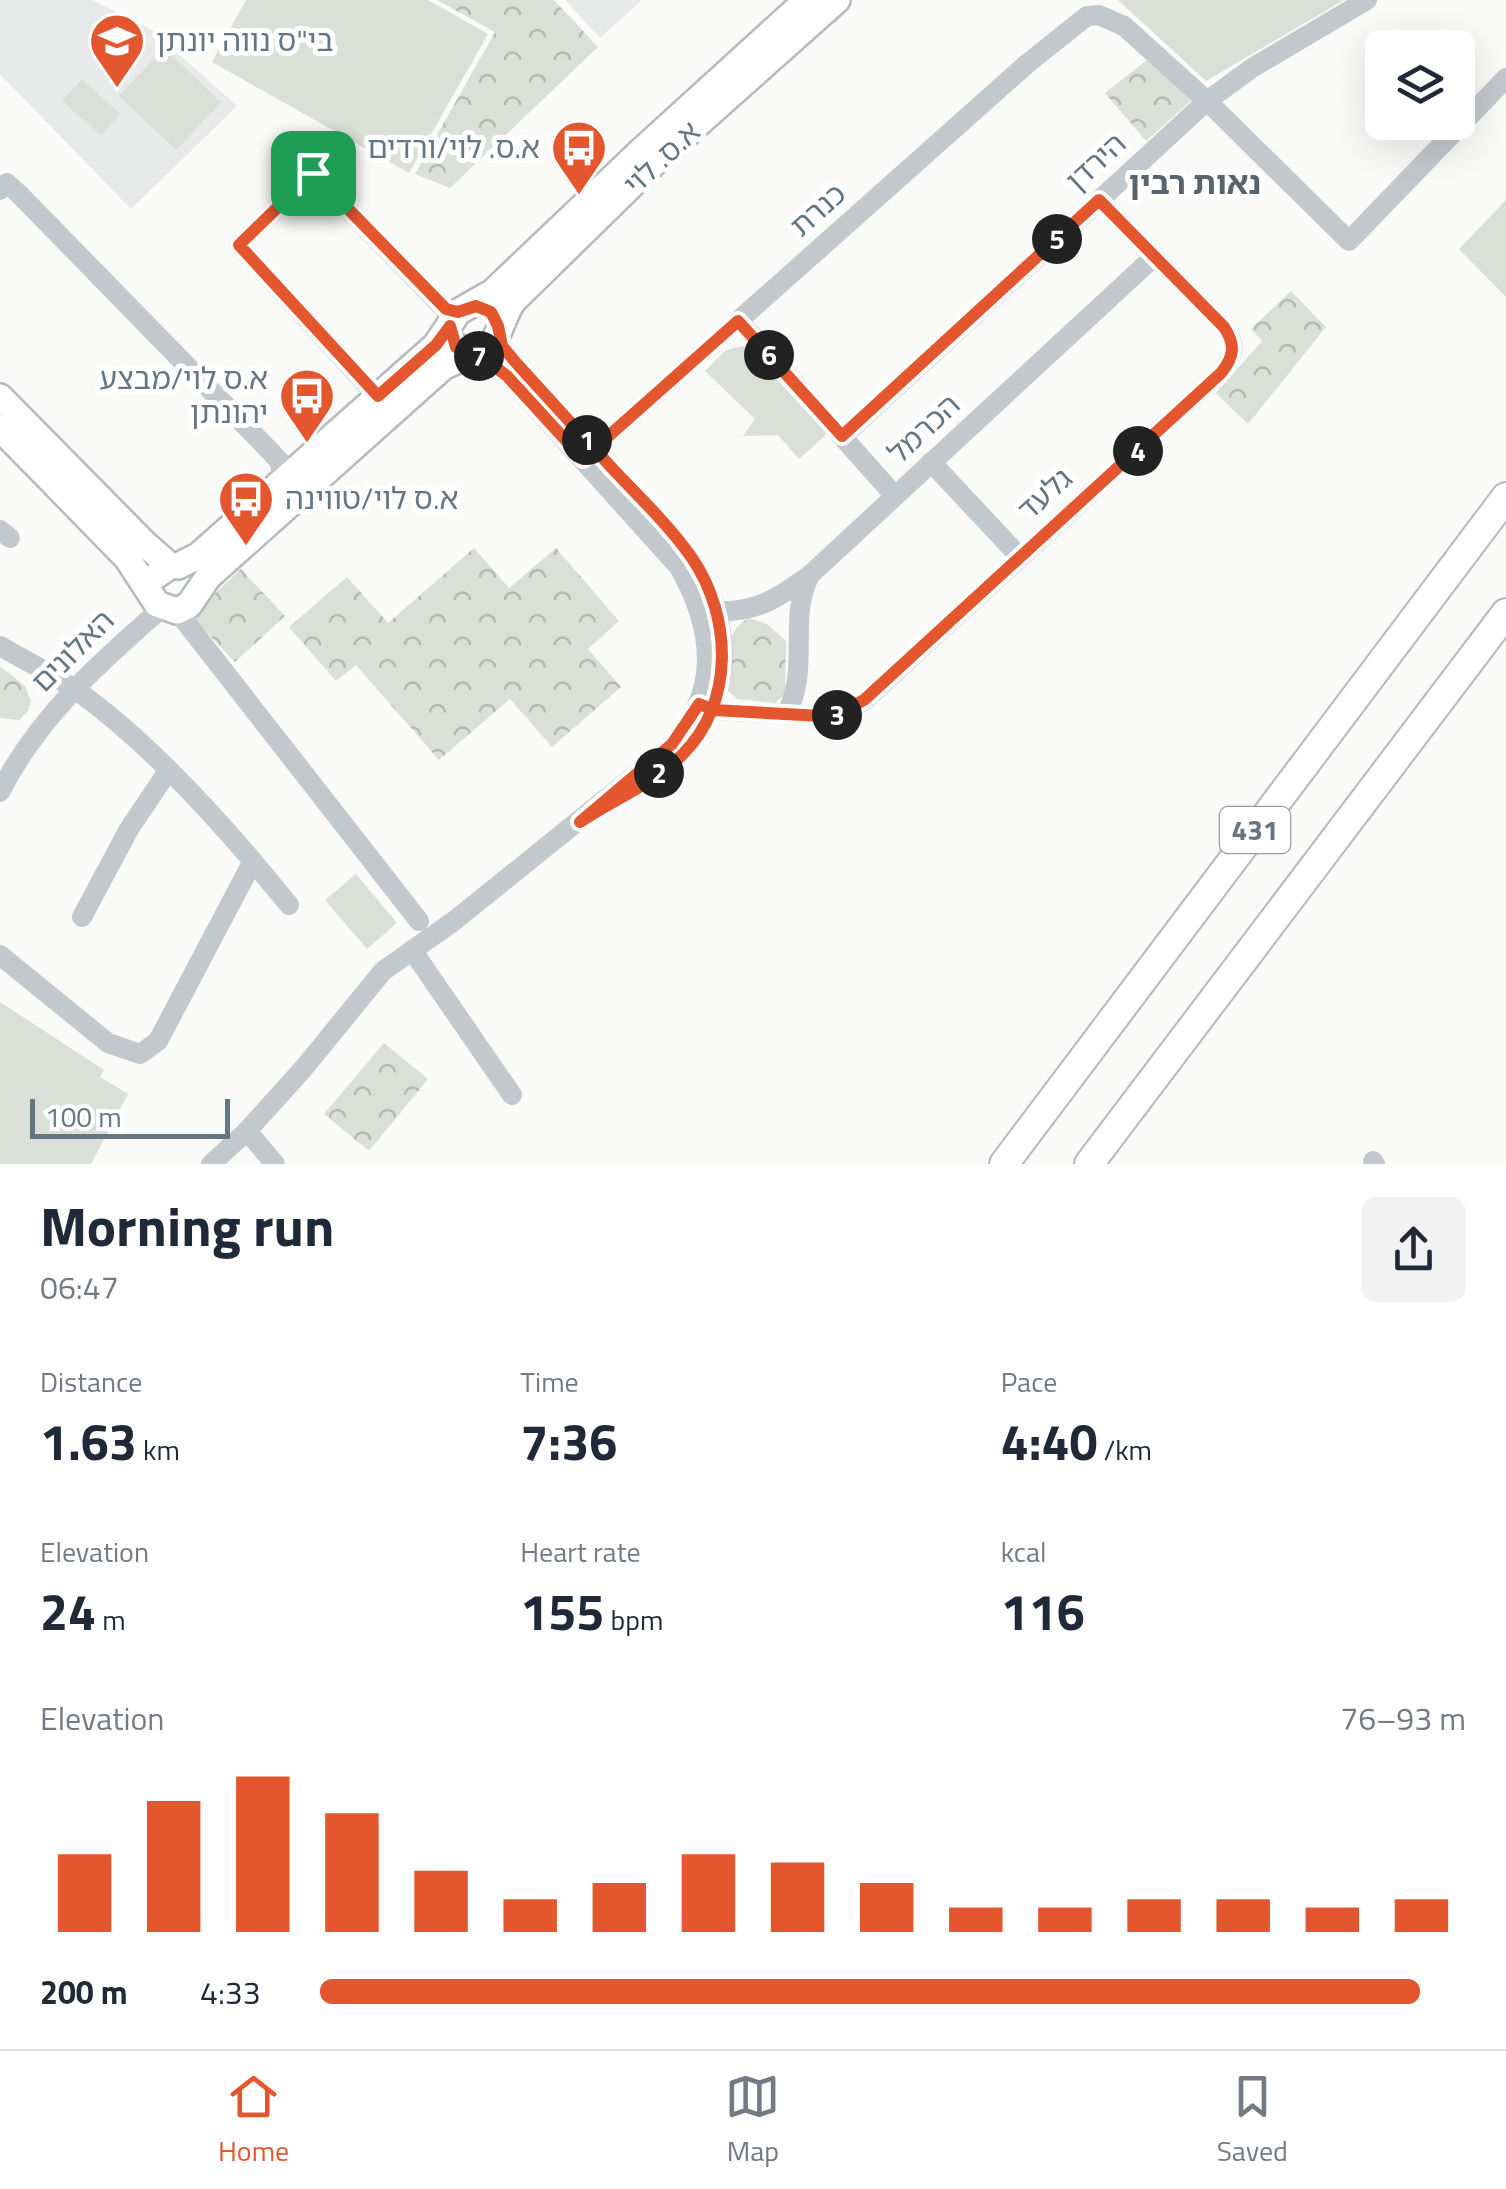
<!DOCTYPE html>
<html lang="en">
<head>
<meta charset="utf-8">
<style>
  :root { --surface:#fff; --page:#f2f2f3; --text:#1f2937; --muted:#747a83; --line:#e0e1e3; --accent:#e4572e }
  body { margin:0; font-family:"Titillium Web","Noto Sans Hebrew",sans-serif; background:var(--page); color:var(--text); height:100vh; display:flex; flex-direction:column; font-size:38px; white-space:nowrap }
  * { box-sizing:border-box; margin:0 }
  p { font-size:32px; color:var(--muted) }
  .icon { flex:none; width:55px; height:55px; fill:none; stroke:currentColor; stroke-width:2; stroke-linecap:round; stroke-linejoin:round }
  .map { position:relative; height:1164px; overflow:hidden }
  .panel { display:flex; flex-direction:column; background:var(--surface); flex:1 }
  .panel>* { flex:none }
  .buttons { position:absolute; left:1365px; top:30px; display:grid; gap:20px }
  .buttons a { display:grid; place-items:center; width:110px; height:110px; border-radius:15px; background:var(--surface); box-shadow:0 10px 40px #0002; font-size:50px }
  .scale { position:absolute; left:30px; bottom:25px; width:200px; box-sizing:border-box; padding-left:10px; border:5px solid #657683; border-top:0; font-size:28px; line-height:35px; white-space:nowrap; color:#657683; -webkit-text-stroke:8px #fff; paint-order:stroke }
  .pin { position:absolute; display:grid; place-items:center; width:85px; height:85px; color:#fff; margin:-42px; border-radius:20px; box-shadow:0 5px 15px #0006 }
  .km { position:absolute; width:50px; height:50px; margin:-25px; border-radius:50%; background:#222; color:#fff; font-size:28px; line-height:50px; text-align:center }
  .round { display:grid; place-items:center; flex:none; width:105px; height:105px; border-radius:15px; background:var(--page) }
  .headline { display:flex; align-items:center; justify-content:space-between; height:170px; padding:0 40px }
  h1 { font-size:55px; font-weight:700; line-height:75px }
  .metrics { display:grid; grid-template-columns:repeat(3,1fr); gap:15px; height:170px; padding:10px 40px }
  .metrics div { display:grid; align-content:center }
  .metrics b { font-size:50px; font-weight:700 }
  .metrics small { font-size:28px; font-weight:400 }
  .metrics p { font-size:28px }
  .chart { height:280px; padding:20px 40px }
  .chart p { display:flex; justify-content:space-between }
  .chart svg { width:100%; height:180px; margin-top:10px; stroke:var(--accent); stroke-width:6 }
  ul { padding:0 40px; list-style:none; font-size:32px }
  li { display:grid; grid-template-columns:160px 120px 1fr; align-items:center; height:75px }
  li i { height:25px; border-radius:12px; background:var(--accent) }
  .tabs { display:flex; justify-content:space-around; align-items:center; height:140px; border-top:2px solid var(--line); background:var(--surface); font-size:28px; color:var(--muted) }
  .tabs a { display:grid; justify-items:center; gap:5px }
  .tabs .current { color:var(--accent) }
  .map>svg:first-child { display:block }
  .built { fill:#e8e9e9 }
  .grass { fill:#dadfd7 }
  .forest { fill:url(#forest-crowns) }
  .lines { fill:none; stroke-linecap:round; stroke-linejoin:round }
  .major-casing { stroke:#b5babe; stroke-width:30 }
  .highway-casing { stroke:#b4b9bd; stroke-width:32 }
  .minor { stroke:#c3c8cc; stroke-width:20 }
  .major { stroke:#fff; stroke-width:25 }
  .highway { stroke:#fff; stroke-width:28 }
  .route-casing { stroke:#fff; stroke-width:20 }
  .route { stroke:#e4572e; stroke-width:12 }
  .labels { text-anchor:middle; stroke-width:10; stroke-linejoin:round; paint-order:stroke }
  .shield { fill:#fff; stroke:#939fa8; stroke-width:2.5 }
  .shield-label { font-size:28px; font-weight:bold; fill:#657683 }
  .poi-label { font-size:30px; fill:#657683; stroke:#fff; text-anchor:start }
  .street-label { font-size:30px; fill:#657683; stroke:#fff }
  .neighbourhood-label { font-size:32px; font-weight:bold; fill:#57646e; stroke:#fff }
</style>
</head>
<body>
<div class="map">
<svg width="1506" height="1164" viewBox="0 0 1506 1164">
  <defs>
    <pattern id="forest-crowns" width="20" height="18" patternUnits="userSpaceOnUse" patternTransform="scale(2.5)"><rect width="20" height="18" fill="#dadfd7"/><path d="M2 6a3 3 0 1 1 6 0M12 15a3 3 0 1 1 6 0" fill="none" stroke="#b4b9b4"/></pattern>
  </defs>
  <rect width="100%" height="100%" fill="#fafaf8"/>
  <g class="built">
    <polygon points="0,0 92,0 151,29 237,106 131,209 0,74"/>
    <polygon points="565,0 642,0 600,38"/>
  </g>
  <g class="grass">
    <polygon points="246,0 428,0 488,34 409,173 212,62"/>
    <polygon points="1118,0 1344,0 1206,81"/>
    <polygon points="164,48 221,102 176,150 119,96"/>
    <polygon points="82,79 120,114 101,135 62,101"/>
    <polygon points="1506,200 1506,297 1459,249"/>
    <polygon points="743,346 756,355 827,434 799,459 778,435 743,436 755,419 705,371 726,350"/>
    <polygon points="356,874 397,923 367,949 325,900"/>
    <polygon points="0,1002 104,1070 100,1077 128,1094 91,1164 0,1164"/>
  </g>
  <g class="forest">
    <polygon points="437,0 554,0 598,47 450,188 415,174 495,32"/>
    <polygon points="1147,60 1192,100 1146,141 1105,93"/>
    <polygon points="1291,291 1326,327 1248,424 1216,393 1262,341 1251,329"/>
    <polygon points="474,548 509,588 556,548 619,621 588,649 621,687 552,747 510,699 439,760 356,665 336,681 289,627 347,577 388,623"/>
    <polygon points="241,569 285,616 235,662 191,616"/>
    <path d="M749,618L767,624L786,641L785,694L775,703L737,699L728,691C728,664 722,632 749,618Z"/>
    <polygon points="0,666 25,686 31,701 28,711 19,720 0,718"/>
    <polygon points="384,1043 428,1079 369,1151 324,1114"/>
  </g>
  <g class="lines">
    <g class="major-casing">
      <g id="major">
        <path d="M455,345C493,381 498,319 514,300L655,162L837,0"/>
        <polyline points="0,397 145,544 170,566 154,577"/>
        <polyline points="0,428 127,558 157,604 177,611 189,605 208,577 443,367 468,355"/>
        <polyline points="178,566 198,556 436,345 458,312 493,292 641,151 807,0"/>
      </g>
    </g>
    <g class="highway-casing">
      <g id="highway">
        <polyline points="1004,1164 1506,497"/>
        <polyline points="1089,1164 1506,613"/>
      </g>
    </g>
    <g class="minor">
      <polyline points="0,190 7,183 19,194 271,452 280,462 282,482"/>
      <polyline points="739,321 895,496"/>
      <path d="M499,335L502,346L518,365C554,405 590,444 627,484C649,508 674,532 692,559C748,643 726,740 637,787"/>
      <polyline points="378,397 239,245 313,173 438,302 445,309 458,312"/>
      <polyline points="842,437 1207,101 1252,68 1367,0"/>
      <polyline points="583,459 1028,63 1087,16 1099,15 1124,26 1207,101 1349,241 1506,78"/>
      <polyline points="931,462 1020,557"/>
      <polyline points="0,530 10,538"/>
      <polyline points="177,611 419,921"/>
      <path d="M716,611C757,613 780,597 811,574L1155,256"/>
      <path d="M0,646C24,660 50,673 73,688C149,741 231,833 289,905"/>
      <path d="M699,704L713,710L821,716L836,715L865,700L1221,373C1234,356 1237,345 1224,327L1099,200"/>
      <path d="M786,714C811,669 787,618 810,575"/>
      <path d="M0,792C38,717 100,662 162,608"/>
      <polyline points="82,917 129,829 168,771"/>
      <polyline points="412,950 512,1095"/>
      <polyline points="0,955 108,1043 140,1054 158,1041 253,861"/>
      <polyline points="247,1131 275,1164"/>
      <polyline points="1373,1161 1375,1164"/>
      <path d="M211,1164L247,1131L303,1069L383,971L454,921L660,755C721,701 717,634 679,567L507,376L477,355"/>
    </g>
    <use href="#major" class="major"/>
    <use href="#highway" class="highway"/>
  </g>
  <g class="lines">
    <g class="route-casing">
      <path id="route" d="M313,173L446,309L458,312L476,306L491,312L498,326L502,346L518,365C549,399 580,433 611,467C638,496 669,525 692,558C732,617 735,703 682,755C654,783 613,800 580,822L672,744L699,704L714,710L821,716L836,715L864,700L1221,373C1234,357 1236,345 1224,327L1099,200L842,436L738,321L594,449L583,459L507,376L486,360L456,347L450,326L436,345L378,396L239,245L313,173"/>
    </g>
    <use href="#route" class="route"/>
  </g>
  <defs>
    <g id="school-pin" transform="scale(2.875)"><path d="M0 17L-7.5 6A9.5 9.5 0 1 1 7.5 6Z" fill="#e4572e" stroke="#fff"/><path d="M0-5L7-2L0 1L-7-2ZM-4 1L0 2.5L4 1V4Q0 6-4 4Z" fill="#fff"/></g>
    <g id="bus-pin" transform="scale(2.875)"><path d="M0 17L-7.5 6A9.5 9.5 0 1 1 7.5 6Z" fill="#e4572e" stroke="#fff"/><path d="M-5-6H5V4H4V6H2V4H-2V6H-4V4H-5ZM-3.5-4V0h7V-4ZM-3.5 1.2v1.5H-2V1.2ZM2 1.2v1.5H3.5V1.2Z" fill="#fff"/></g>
  </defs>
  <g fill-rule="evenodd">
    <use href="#school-pin" x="117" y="41"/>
    <use href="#bus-pin" x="579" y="148"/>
    <use href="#bus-pin" x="307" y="396"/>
    <use href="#bus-pin" x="246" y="499"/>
  </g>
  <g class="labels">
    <rect class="shield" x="1220" y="807" width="70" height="46" rx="8"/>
    <g class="shield-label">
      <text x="1255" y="840">431</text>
    </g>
    <g class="poi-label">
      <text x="156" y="51">בי"ס נווה יונתן</text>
      <text x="540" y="158" text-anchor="end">א.ס. לוי/ורדים</text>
      <text x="268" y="389" text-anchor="end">א.ס לוי/מבצע<tspan x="268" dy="34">יהונתן</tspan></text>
      <text x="285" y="509">א.ס לוי/טווינה</text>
    </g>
    <g class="street-label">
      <text transform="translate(662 158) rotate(-43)" y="10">א.ס. לוי</text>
      <text transform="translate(1096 162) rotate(-43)" y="10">הירדן</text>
      <text transform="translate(818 210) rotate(-42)" y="10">כנרת</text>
      <text transform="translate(924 429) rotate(-43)" y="10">הכרמל</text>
      <text transform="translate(1045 494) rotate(-42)" y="10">גלעד</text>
      <text transform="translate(73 651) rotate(-45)" y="10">האלונים</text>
    </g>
    <g class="neighbourhood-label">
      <text x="1195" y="194">נאות רבין</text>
    </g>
  </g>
</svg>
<div class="buttons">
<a><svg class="icon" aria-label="layers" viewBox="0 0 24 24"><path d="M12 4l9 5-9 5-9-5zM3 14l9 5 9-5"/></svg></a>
</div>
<div class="scale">100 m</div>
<div class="pin" style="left:313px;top:173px;background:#1e9e55"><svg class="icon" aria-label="arrive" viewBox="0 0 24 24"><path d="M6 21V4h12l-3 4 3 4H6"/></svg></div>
<b class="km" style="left:587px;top:440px">1</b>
<b class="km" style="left:659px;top:773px">2</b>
<b class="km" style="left:837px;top:715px">3</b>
<b class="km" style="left:1138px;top:451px">4</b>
<b class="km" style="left:1057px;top:239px">5</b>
<b class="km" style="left:769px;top:355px">6</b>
<b class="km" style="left:479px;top:356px">7</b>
</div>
<section class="panel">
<div class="headline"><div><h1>Morning run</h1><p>06:47</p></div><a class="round"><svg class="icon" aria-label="share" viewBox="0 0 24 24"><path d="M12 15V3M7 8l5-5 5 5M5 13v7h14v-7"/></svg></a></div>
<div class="metrics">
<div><p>Distance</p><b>1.63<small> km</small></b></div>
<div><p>Time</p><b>7:36</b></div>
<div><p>Pace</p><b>4:40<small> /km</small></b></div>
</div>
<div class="metrics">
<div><p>Elevation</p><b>24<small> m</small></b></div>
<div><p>Heart rate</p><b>155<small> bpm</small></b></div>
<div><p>kcal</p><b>116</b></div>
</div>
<div class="chart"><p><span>Elevation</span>76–93 m</p>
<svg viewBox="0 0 160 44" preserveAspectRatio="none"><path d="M5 44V25M15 44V12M25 44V6M35 44V15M45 44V29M55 44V36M65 44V32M75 44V25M85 44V27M95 44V32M105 44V38M115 44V38M125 44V36M135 44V36M145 44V38M155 44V36"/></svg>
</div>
<ul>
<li><b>200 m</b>4:33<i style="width:96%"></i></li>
</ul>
</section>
<nav class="tabs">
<a class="current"><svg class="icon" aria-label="home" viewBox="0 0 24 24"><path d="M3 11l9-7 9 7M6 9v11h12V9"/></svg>Home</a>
<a><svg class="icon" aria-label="map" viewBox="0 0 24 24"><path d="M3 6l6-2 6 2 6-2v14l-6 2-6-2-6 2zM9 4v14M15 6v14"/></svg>Map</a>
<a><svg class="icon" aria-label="saved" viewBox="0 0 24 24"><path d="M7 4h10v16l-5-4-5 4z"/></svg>Saved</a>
</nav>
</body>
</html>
